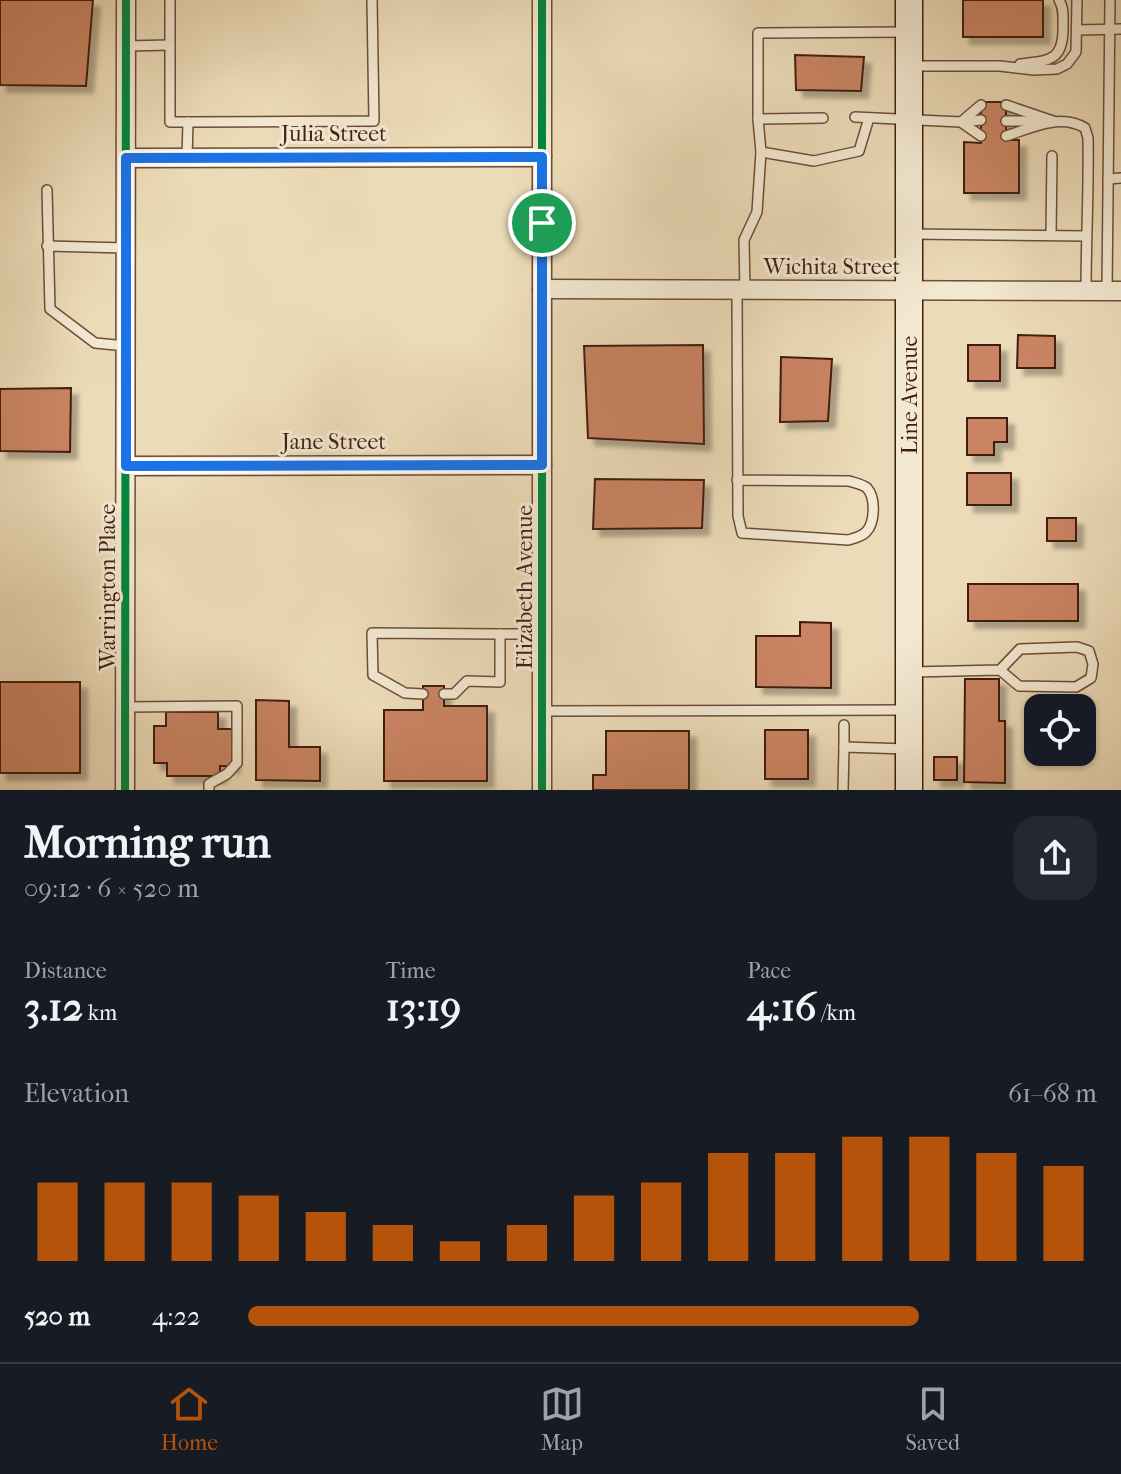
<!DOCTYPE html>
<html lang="en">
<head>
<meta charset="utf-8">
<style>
  :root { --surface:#171b24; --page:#242831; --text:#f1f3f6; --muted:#9ea1a6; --line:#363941; --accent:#b45309 }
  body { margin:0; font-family:"IM FELL French Canon",serif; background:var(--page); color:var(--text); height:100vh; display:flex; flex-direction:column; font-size:30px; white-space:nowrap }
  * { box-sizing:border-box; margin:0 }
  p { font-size:26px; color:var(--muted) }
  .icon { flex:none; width:44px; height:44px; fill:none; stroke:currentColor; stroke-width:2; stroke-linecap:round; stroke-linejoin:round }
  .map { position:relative; height:790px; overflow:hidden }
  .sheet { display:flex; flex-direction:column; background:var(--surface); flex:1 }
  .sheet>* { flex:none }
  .controls { position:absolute; left:1024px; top:694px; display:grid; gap:16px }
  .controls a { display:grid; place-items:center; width:72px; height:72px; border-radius:16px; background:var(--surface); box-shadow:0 2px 6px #0004; font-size:40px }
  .pin { position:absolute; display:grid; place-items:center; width:68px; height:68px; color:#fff; margin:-34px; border:4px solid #fff; border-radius:50%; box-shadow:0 2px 8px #0007 }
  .round { display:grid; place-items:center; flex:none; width:84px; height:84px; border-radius:24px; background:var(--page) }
  .overview { display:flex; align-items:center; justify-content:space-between; height:136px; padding:0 24px }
  h1 { font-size:44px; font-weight:800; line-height:60px }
  .figures { display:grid; grid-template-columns:repeat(3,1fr); gap:12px; height:136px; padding:8px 24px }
  .figures div { display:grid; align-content:center }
  .figures b { font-size:40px; font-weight:800 }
  .figures small { font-size:22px; font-weight:400 }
  .figures p { font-size:22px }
  .chart { height:224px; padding:16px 24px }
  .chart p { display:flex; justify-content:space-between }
  .chart svg { width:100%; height:144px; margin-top:8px; stroke:var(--accent); stroke-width:6 }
  ul { padding:0 24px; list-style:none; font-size:26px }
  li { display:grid; grid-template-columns:128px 96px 1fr; align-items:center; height:60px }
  li i { height:20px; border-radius:10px; background:var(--accent) }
  .tab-bar { display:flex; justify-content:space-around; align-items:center; height:112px; border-top:2px solid var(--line); background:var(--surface); font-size:22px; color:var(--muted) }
  .tab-bar a { display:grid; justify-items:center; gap:4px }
  .tab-bar .current { color:var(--accent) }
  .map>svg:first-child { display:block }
  .building { fill:#ca8463; stroke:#421e10; stroke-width:2; filter:url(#shadow) }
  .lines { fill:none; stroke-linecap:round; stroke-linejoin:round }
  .service-casing { stroke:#6c4d3a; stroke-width:12 }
  .minor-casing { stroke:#6c4d3a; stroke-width:21 }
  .secondary-casing { stroke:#421e10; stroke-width:29 }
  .service { stroke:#f3e8d1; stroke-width:9 }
  .minor { stroke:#f3e8d1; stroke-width:18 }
  .secondary { stroke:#f3e8d1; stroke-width:26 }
  .cycleway-casing { stroke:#f3e8d1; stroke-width:13 }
  .cycleway { stroke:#00873e; stroke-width:8 }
  .route-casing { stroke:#fff; stroke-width:16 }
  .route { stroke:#1a73e8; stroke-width:10 }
  .labels { text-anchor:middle; stroke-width:6; stroke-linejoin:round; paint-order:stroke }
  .street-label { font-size:22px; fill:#421e10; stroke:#f3e8d1 }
</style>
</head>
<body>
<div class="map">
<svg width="1121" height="790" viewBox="0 0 1121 790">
  <defs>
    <filter id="shadow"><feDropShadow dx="7" dy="7" stdDeviation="2" flood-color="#0004"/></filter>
  </defs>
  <rect width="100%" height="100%" fill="#ecdbb8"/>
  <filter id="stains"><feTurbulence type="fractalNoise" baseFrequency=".0025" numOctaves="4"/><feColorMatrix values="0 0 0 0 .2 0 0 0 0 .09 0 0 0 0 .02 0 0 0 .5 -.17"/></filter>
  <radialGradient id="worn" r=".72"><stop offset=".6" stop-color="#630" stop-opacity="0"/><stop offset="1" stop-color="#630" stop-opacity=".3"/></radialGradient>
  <g class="building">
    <polygon points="0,0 93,0 86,86 0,85"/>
    <rect x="963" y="0" width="80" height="37"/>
    <polygon points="795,55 864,57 861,91 796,90"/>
    <polygon points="981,102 1006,102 1006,140 1019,140 1019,193 964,193 964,142 981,143"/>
    <polygon points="1018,335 1055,336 1055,368 1017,368"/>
    <polygon points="703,345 704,444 588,438 584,346"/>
    <rect x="968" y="345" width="32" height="36"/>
    <polygon points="781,357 832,359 828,421 780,422"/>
    <polygon points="71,388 70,452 0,451 0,389"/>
    <polygon points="967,418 1007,418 1007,442 994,442 994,455 967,455"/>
    <rect x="967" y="473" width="44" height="32"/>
    <polygon points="595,479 704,480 702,528 593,529"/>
    <rect x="1047" y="518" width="29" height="23"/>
    <rect x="968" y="584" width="110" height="37"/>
    <polygon points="800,622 831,623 831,688 756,687 756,636 800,636"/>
    <polygon points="965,679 999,679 999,721 1005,721 1005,783 964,782"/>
    <rect x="0" y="682" width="80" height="91"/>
    <polygon points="423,686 444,686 444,706 487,706 487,781 384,781 384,710 423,710"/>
    <polygon points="256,700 289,701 289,747 320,747 320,781 256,780"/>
    <polygon points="166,712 218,712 218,729 233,729 233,766 220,766 220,776 167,776 167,763 154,763 154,726 166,726"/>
    <rect x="765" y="730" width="43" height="49"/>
    <polygon points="606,731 689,731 689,790 593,790 593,775 606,775"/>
    <rect x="934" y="757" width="23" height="23"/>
  </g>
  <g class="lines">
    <g class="service-casing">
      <g id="service">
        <polyline points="170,0 170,122 188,122 374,121 372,0"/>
        <polyline points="1078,30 1121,29"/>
        <polyline points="126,46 170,45"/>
        <path d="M1020,64C1051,61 1064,60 1063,25C1063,16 1064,8 1059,0"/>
        <polyline points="913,66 1000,66 1034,70 1057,69 1067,64 1076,52 1077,0"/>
        <polyline points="1006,105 1053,121"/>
        <polyline points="855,117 961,122 981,136"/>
        <polyline points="758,119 823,118"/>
        <polyline points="1006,121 1042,121"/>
        <polyline points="961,122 981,105"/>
        <polyline points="961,122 981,120"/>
        <path d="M1006,136C1031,128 1060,113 1085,128L1088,138C1089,189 1086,240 1086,291"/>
        <polyline points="761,152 814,161 859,151 869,118"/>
        <polyline points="187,158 188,122"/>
        <polyline points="1108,179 1121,178"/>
        <polyline points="47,190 50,309 95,343 126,346"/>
        <polyline points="913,234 1086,236"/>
        <polyline points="1051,235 1052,156"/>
        <polyline points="47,246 126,248"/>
        <path d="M737,290L738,516L742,533L848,540C855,538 861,537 866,532C875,523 876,498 867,488C862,484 855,483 849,481L737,480"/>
        <polyline points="745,290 744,240 757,212 761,152 758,119 758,33 906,32"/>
        <polyline points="1107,291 1110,0"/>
        <polyline points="912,672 1000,670 1019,686 1076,687 1091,678 1093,664 1089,651 1077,647 1020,649 1000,670"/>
        <polyline points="423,694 405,693 373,675 372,633 500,634"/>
        <polyline points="444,694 454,694 467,681 500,682 500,634 542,634"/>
        <polyline points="125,707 237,706 237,763 227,774 209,784 209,790"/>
        <polyline points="543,711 907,710"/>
        <polyline points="844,725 844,747"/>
        <polyline points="843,790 844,747 906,749"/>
      </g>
    </g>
    <g class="minor-casing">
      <g id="minor">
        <polyline points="126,158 542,157"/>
        <polyline points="542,289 1121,291"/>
        <polyline points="126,466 542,465"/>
        <polyline points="125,790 126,0"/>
        <polyline points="542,790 542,0"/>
      </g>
    </g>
    <g class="secondary-casing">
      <polyline id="secondary" points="909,790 909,0"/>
    </g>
    <use href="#service" class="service"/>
    <use href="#minor" class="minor"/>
    <use href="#secondary" class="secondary"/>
    <g class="cycleway-casing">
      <g id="cycleway">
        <polyline points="125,790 126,0"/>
        <polyline points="542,790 542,0"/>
      </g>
    </g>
    <use href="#cycleway" class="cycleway"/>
  </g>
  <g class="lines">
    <g class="route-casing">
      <polygon id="route" points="542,157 542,465 126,466 126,158"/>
    </g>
    <use href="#route" class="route"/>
  </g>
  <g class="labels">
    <g class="street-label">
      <text x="334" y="141">Julia Street</text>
      <text x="832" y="274">Wichita Street</text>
      <text transform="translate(909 395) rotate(-90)" y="8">Line Avenue</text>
      <text x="334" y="449">Jane Street</text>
      <text transform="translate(107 587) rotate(-90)" y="8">Warrington Place</text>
      <text transform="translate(524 587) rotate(-90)" y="8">Elizabeth Avenue</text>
    </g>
  </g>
  <rect width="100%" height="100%" filter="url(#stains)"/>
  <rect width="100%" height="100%" fill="url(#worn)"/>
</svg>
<div class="controls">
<a><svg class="icon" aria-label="locate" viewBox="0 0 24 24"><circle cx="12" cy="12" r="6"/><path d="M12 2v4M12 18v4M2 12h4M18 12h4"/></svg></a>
</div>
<div class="pin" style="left:542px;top:223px;background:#1e9e55"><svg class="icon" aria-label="arrive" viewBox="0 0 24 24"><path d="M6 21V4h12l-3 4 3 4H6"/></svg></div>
</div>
<section class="sheet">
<div class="overview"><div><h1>Morning run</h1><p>09:12 · 6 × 520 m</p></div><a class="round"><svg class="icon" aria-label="share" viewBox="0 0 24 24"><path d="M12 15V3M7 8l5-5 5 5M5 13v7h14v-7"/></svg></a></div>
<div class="figures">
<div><p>Distance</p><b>3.12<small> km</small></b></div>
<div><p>Time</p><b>13:19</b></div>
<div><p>Pace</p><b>4:16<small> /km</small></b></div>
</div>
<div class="chart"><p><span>Elevation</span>61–68 m</p>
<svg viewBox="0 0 160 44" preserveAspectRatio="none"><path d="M5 44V20M15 44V20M25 44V20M35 44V24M45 44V29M55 44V33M65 44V38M75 44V33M85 44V24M95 44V20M105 44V11M115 44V11M125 44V6M135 44V6M145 44V11M155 44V15"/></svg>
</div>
<ul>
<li><b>520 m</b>4:22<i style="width:79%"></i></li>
</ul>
</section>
<nav class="tab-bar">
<a class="current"><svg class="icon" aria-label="home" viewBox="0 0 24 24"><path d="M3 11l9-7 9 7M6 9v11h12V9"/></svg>Home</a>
<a><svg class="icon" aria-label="map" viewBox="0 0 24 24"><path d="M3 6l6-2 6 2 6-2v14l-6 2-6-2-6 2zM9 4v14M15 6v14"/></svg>Map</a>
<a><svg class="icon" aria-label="saved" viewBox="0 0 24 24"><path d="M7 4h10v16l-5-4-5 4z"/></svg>Saved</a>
</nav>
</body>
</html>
